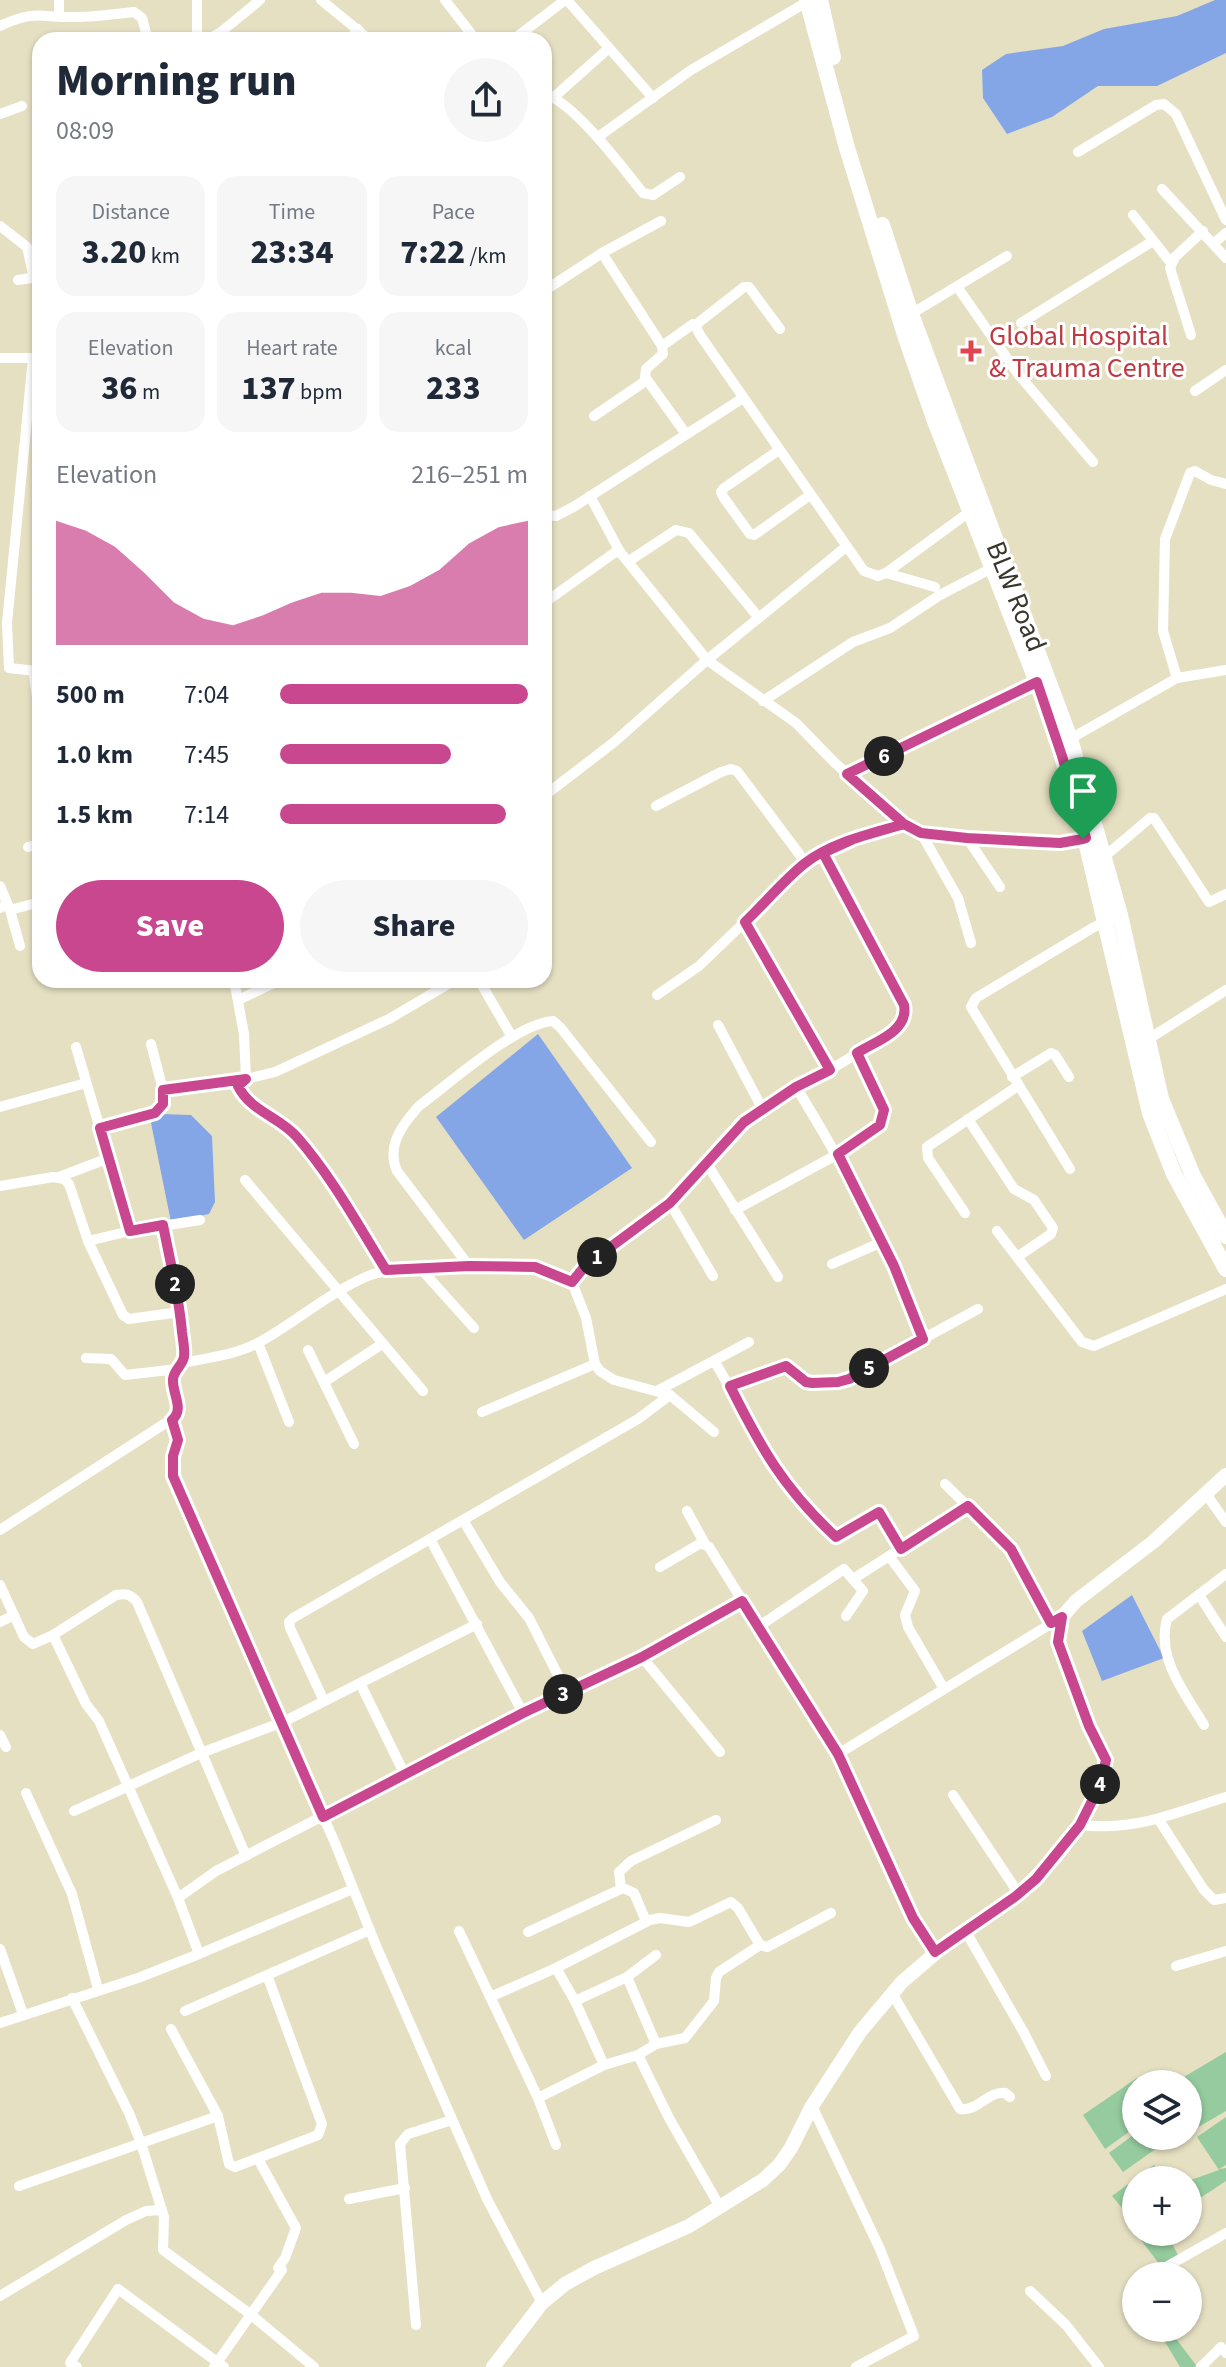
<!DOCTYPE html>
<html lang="en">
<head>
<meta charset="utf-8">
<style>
  :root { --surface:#fff; --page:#f6f6f7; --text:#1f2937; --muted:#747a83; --accent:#c9478e }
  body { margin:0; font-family:"Source Sans 3",sans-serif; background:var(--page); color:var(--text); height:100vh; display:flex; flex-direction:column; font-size:30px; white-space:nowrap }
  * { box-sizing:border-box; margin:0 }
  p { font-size:26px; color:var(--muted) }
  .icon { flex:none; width:44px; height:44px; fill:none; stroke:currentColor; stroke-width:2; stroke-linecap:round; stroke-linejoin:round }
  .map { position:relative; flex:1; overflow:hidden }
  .sheet { position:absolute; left:32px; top:32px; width:520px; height:956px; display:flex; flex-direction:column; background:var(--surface); border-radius:24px; box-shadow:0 2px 6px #0004 }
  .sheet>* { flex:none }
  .controls { position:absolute; left:1122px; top:2070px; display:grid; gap:16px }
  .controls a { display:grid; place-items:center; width:80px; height:80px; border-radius:50%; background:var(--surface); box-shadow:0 2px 6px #0004; font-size:40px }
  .pin { position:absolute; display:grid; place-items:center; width:68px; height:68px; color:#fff; margin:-82px -34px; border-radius:50% 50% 50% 0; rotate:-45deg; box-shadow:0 0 8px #0007 }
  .pin .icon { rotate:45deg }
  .km { position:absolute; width:40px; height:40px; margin:-20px; border-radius:50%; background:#222; color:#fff; font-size:22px; line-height:40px; text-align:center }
  .round { display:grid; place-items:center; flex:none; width:84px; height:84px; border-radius:42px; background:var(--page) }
  .overview { display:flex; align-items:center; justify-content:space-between; height:136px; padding:0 24px }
  h1 { font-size:44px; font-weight:800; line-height:60px }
  .stats { display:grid; grid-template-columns:repeat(3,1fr); gap:12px; height:136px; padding:8px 24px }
  .stats div { display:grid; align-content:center; border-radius:20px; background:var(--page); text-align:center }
  .stats b { font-size:34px; font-weight:800 }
  .stats small { font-size:22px; font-weight:400 }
  .stats p { font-size:22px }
  .chart { height:224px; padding:16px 24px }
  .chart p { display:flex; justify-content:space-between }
  .chart svg { width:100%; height:144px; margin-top:8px; fill:var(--accent); opacity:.7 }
  .action { display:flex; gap:16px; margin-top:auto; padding:16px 24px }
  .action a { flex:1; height:92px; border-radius:48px; background:var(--accent); color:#fff; font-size:32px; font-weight:800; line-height:92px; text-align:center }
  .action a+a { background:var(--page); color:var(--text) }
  ul { padding:0 24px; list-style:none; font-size:26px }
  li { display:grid; grid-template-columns:128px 96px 1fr; align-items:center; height:60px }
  li i { height:20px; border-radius:10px; background:var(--accent) }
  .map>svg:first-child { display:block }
  .green { fill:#95cb9e }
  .water { fill:#85a6e6 }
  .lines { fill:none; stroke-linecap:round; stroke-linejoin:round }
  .street { stroke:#fff; stroke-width:10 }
  .secondary { stroke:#fff; stroke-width:14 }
  .primary { stroke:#fff; stroke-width:16 }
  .route-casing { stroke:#fff; stroke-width:16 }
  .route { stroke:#c9478e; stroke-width:10 }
  .health-dot { fill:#e0444e; stroke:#fff; stroke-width:3 }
  .labels { text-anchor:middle; stroke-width:6; stroke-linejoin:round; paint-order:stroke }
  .health-label { font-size:28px; fill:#be3a42; stroke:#fff; text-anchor:start }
  .street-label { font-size:28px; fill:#39362b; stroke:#fff }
</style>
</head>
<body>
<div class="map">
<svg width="1226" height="2367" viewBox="0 0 1226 2367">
  <rect width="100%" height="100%" fill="#e6e0c3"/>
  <g class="green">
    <polygon points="1226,2052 1226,2111 1188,2133 1188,2084 1172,2084"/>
    <polygon points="1137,2078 1139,2084 1136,2084 1136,2127 1105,2149 1083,2115"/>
    <polygon points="1226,2117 1226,2165 1219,2169 1226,2168 1226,2181 1194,2202 1188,2196 1188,2181 1219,2170 1197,2137"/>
    <polygon points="1136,2133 1136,2136 1163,2136 1167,2141 1123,2172 1109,2153"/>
    <polygon points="1154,2165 1166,2180 1136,2180 1136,2206 1126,2213 1112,2196"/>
    <polygon points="1145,2232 1166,2232 1178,2255 1160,2265 1138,2236"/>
    <polygon points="1171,2332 1196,2365 1195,2367 1180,2367 1162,2337"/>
  </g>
  <g class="water">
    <polygon points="1215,0 1226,0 1226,53 1157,86 1098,86 1052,117 1007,134 983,98 982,70 1006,54 1063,46 1104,29 1177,16"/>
    <polygon points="538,1034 632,1168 524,1240 436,1117"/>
    <polygon points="161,1114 191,1115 212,1136 215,1202 209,1214 171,1222 151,1123"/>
    <polygon points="1132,1595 1164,1658 1102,1681 1082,1631"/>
  </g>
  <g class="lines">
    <g class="street">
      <polyline points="59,0 59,16"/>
      <polyline points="321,0 370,40"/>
      <polyline points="445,0 476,40"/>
      <polyline points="567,0 653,98"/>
      <path d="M0,26C36,9 41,18 76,17C95,17 114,14 134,12L142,18L148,40"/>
      <polyline points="518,36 565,0"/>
      <polyline points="197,40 197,0"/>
      <polyline points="207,40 221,32 260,0"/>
      <polyline points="350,40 358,29"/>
      <path d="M544,94C573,101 623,168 643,193L653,195L680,177"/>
      <polyline points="554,97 609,48"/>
      <polyline points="0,114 22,106"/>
      <polyline points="598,137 691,70 807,2"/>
      <polyline points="1078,152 1156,105 1164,104 1176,114 1226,220"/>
      <polyline points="1162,189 1226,258"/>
      <polyline points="1133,215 1171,263"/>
      <polyline points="0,226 27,247 34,278"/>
      <polyline points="1214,243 1226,233"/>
      <polyline points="602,253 662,346 663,354 646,369 645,377 686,434"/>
      <polyline points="18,280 38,277"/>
      <polyline points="958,288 1018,374 1093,462"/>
      <polyline points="544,291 602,253 661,221"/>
      <polyline points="911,314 1007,256"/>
      <polyline points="1021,323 1153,241"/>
      <polyline points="780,329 749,287 744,287 698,323 696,327 700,335 864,571 878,576 886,573 972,510"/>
      <polyline points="1191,335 1170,268 1175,257 1203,231"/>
      <polyline points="662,346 693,324"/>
      <polyline points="0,358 40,358"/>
      <polyline points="33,358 7,623 9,668 36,671"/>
      <polyline points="1195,391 1226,370"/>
      <polyline points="594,416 647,380"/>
      <polyline points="779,450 724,488 721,492 724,498 750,534 754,535 810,495"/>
      <polyline points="590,496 620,552"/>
      <polyline points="544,515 556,516 575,506 743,398"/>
      <polyline points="629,561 676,530 689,533 759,618"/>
      <polyline points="886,573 935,587"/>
      <polyline points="544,603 614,553 620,552 707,660 796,723 835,763 904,824 921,833 967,838 1060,843 1089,837"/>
      <polyline points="38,668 34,675 40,720"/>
      <polyline points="1177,678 1163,631 1165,539 1190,473 1195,471 1211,480 1226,484"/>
      <polyline points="763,701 853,642 890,628 940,595 992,568"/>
      <polyline points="544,716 544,717"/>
      <polyline points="1070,739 1177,678 1226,670"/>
      <polyline points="847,774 1039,681"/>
      <polyline points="544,796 613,743 707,660 846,547"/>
      <polyline points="656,806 721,772 731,769 737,771 806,863"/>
      <polyline points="921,833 958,898 971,943"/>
      <polyline points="967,838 1000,887"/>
      <polyline points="28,847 40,844"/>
      <polyline points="1104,857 1150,818 1154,818 1209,902 1226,894"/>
      <polyline points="0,886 10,910 20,946"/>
      <polyline points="0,908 7,904 10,910 40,902"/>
      <polyline points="745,922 830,1070"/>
      <path d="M234,980L244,1034L246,1079L238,1086C250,1111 280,1117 297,1137C332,1177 358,1225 386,1270"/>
      <polyline points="479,980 512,1037"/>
      <polyline points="657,995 699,966 806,863 856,838 904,824"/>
      <polyline points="238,1000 280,980"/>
      <polyline points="718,1025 762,1108"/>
      <polyline points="1147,1040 1226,990"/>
      <polyline points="76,1047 130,1231"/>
      <polyline points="1012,1077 1051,1053 1055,1055 1069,1077"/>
      <path d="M796,1087C847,1169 888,1250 923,1339"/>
      <polyline points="163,1090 246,1079 275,1072 389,1019 455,980"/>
      <polyline points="0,1107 86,1083"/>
      <polyline points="968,1119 1014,1189 1034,1200 1053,1228 1051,1234 1017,1257"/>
      <polyline points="100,1128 155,1113 163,1104 163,1090 151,1044"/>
      <polyline points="707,1164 778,1277"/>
      <polyline points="1070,1169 971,1007 976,998 1094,927 1120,915"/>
      <polyline points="59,1177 109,1158"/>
      <polyline points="245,1180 423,1391"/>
      <polyline points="0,1186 53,1177 64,1179 69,1184 88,1241 123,1315 129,1319 180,1312"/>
      <polyline points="670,1203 713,1276"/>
      <polyline points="735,1210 838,1154 880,1125 884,1110 857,1053"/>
      <polyline points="965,1213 928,1158 927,1147 1018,1086"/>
      <polyline points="997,1231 1082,1342 1094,1346 1226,1289"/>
      <polyline points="88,1241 130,1231 200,1220"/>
      <polyline points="832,1264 882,1242"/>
      <path d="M469,1266L397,1171C386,1146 402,1125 419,1106C450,1083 517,1023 553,1021L560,1027L651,1142"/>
      <polyline points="420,1268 474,1328"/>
      <polyline points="258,1343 289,1422"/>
      <polyline points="308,1350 354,1444"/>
      <polyline points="86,1358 111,1359 125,1375 178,1369"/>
      <path d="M714,1361C733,1390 746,1423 764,1453C783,1485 809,1512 836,1537L879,1512L901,1549"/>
      <path d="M182,1363C207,1358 235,1355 258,1343C296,1322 328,1293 368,1276C395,1264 508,1262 538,1268C550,1270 561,1276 572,1282"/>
      <polyline points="324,1382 382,1344"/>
      <path d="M730,1386L786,1366C793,1369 796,1375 802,1379C814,1388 836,1383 849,1379L978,1309"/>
      <polyline points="659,1390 749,1342"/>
      <polyline points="482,1412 595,1364"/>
      <polyline points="172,1420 178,1440 173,1456 173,1476 335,1843 377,1948 487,2199 542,2303"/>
      <polyline points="714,1432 670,1395 614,1380 600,1371 595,1364 586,1318 572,1282 585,1266 670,1203 744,1122 796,1087 830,1070 900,1027 905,1020 904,1005 823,853"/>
      <polyline points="945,1484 1011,1549 1051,1623"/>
      <polyline points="1206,1494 1226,1522"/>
      <polyline points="687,1511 705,1544"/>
      <polyline points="463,1520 500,1582 529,1618 567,1693"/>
      <polyline points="0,1530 178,1415 173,1382 184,1351 180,1312 163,1225"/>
      <polyline points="430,1539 523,1713"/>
      <polyline points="889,1556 915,1591 905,1615 908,1627 944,1689"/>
      <polyline points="660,1567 701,1543 709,1547 838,1754 913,1918 935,1952"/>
      <polyline points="853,1579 968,1506"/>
      <path d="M0,1585L24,1637L33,1644L53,1635L116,1595C126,1593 130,1594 137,1602L246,1856"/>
      <polyline points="1199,1595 1226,1637"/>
      <polyline points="0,1622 14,1615"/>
      <polyline points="758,1627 844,1569 863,1591 846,1616"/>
      <polyline points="53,1635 86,1704 99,1721 178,1898"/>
      <polyline points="642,1657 720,1752"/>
      <polyline points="361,1685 405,1775"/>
      <polyline points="324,1701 290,1628 289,1622 293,1618 638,1419 670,1395"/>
      <path d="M1204,1725C1185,1693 1156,1658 1167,1619L1226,1574"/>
      <polyline points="0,1735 6,1747"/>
      <polyline points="838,1754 1062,1617"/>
      <polyline points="26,1793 72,1894 98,1989"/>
      <polyline points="953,1795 1019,1894"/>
      <polyline points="74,1811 201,1753 283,1722 477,1624"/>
      <polyline points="1159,1820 1204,1890 1214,1900 1226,1898"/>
      <path d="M1080,1825C1138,1831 1173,1813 1226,1797"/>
      <polyline points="621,1889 619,1872 631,1861 716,1820"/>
      <polyline points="965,1930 1024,2033 1046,2076"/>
      <polyline points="459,1931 538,2098 556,2145"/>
      <polyline points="528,1932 623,1888 634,1893 646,1921"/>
      <polyline points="0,1949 23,2014"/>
      <polyline points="199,1954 353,1889"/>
      <polyline points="1176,1966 1226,1951"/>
      <polyline points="556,1968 575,2001 604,2065"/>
      <polyline points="627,1977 656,2044"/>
      <path d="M892,1993L960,2109C977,2112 988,2091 1005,2093L1010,2097"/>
      <polyline points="490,1997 556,1968 650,1920 660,1918 689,1922 731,1902 738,1908 760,1945 767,1947 831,1913"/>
      <polyline points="72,1998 129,2113 141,2143 164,2217 163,2250 250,2314 314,2367"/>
      <polyline points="575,2001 627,1977 656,1955"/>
      <polyline points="185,2011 370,1930"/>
      <polyline points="0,2023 138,1978 199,1954 178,1898 216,1871 523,1713 642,1657 742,1601"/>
      <polyline points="638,2055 669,2118 720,2207"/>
      <polyline points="538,2098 604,2065 638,2055 656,2044 685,2038 714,2001 716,1978 719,1972 760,1945"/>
      <polyline points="812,2106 880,2249 914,2336 856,2367"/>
      <polyline points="218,2116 229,2164 235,2167 318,2135 322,2124 267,1975"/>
      <polyline points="258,2159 296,2228 285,2258 278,2268"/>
      <polyline points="19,2186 218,2116 171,2029"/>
      <polyline points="349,2199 405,2188"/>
      <polyline points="1150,2276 1226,2233"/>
      <polyline points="1030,2291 1066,2325 1099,2367"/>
      <polyline points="0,2296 126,2220 146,2211 162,2210"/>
      <polyline points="416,2325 400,2144 408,2134 452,2120"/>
      <polyline points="1159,2328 1160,2329"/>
      <polyline points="77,2367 70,2363 118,2289 224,2367"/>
      <polyline points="214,2367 282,2270"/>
      <polyline points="1201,2367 1221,2347 1226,2353"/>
    </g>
    <polyline class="secondary" points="493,2367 542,2303 565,2284 594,2268 689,2226 763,2180 779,2165 791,2148 812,2106 860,2032 902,1982 952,1939 1016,1896 1055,1858 1080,1825 1100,1785 1106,1760 1089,1726 1058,1642 1062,1617 1076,1601 1153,1542 1226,1475"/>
    <g class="primary">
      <polyline points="807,0 847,148 906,338 935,421 1037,682 1075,795 1150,1113 1174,1174 1226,1269"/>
      <polyline points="820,0 833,57"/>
      <polyline points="882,225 911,314 1070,739 1120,915 1161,1099 1193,1176 1226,1236"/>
    </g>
  </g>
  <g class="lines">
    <g class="route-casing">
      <path id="route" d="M1083,839L1060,843L967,838L921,833L904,824C870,834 832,842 804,864C783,881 765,903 745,922L830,1070L796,1087L744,1122L670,1203L585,1266L572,1282L535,1267L469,1266L386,1270C358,1225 332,1177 297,1137C280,1117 250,1111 238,1086L246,1079L163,1090V1104L155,1113L100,1128L130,1231L163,1225C170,1261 179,1296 182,1332C183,1340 185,1349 184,1357C182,1366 174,1370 173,1379C172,1394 185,1409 172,1420L178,1440L173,1456V1476L323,1817L523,1713L642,1657L742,1601L838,1754L913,1918L935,1952L1016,1896L1036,1879L1080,1825L1100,1785L1106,1760L1089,1726L1058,1642L1062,1617L1051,1623L1011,1549L968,1506L901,1549L879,1512L836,1537C784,1489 761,1448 730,1386L786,1366L806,1382L812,1383L838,1382L849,1379L923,1339L894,1266L838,1154L880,1125L884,1110L857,1053C876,1041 909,1031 904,1005L823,853L856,838L904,824L847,774L1037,682L1062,756L1086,838L1083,839"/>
    </g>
    <use href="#route" class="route"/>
  </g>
  <path class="health-dot" d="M967 339h8v8h8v8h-8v8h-8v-8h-8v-8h8z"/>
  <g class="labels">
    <g class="health-label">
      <text x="989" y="345">Global Hospital<tspan x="989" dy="32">&amp; Trauma Centre</tspan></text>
    </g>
    <g class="street-label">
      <text transform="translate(1017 596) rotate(68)" y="10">BLW Road</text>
    </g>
  </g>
</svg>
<div class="controls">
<a><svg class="icon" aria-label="layers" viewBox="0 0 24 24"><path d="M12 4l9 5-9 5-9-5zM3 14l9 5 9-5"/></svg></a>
<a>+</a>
<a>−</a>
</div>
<div class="pin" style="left:1083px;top:839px;background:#1e9e55"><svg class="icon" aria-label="arrive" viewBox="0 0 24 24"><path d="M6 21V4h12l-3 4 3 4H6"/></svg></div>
<b class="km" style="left:597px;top:1257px">1</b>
<b class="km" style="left:175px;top:1284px">2</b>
<b class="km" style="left:563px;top:1694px">3</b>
<b class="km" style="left:1100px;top:1784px">4</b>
<b class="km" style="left:869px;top:1368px">5</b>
<b class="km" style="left:884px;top:756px">6</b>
<section class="sheet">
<div class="overview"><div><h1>Morning run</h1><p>08:09</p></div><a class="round"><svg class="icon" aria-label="share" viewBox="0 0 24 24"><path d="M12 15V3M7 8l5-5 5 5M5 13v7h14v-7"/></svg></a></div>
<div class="stats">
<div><p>Distance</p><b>3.20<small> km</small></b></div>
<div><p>Time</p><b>23:34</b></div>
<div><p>Pace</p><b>7:22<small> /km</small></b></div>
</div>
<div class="stats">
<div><p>Elevation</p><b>36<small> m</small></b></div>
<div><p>Heart rate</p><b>137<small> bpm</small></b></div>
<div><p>kcal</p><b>233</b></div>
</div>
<div class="chart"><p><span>Elevation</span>216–251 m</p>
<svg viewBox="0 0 160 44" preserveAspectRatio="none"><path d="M0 44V6L10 9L20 14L30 22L40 31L50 36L60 38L70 35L80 31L90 28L100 28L110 29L120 26L130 21L140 13L150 8L160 6V44z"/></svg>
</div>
<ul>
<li><b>500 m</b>7:04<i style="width:100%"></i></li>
<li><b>1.0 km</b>7:45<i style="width:69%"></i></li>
<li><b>1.5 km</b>7:14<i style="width:91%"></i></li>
</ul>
<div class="action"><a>Save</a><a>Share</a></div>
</section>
</div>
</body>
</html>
